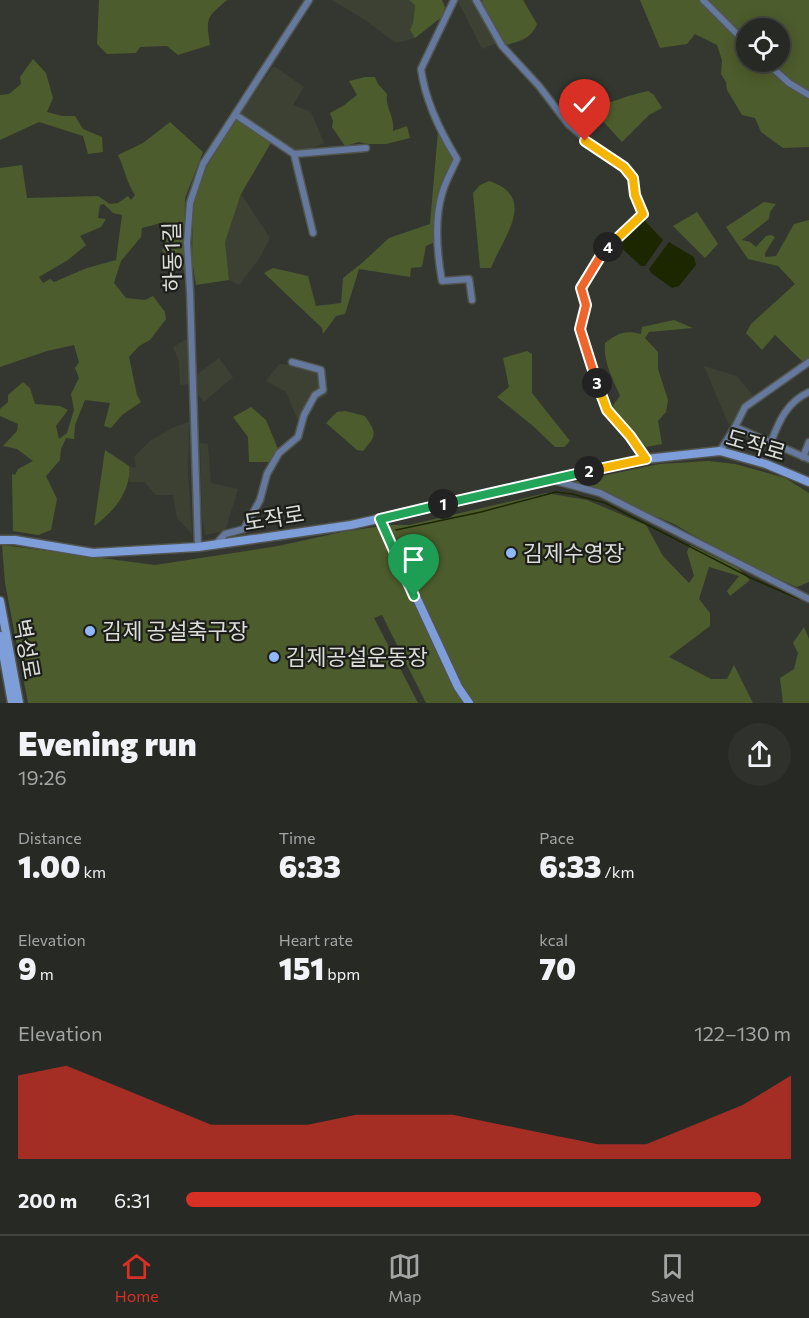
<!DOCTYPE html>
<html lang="en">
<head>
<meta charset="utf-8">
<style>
  :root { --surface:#272924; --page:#2f312c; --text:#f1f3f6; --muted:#a4a6a6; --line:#434541; --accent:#d93025 }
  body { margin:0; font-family:Commissioner,"Noto Sans KR",sans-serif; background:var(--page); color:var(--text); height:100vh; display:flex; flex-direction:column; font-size:22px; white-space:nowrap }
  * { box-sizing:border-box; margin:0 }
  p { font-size:20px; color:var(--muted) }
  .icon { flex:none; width:33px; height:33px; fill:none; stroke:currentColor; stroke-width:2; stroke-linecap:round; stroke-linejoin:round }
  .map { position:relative; height:703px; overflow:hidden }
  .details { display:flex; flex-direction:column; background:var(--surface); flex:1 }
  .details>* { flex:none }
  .tools { position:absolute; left:736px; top:18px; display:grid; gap:12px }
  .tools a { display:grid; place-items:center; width:54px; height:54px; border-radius:50%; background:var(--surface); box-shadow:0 3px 15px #0003,0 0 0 2px var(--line); font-size:30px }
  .pin { position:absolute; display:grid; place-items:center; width:51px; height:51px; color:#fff; margin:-62px -26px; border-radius:50% 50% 50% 0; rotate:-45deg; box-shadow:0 0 6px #0007 }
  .pin .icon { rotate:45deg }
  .km { position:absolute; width:30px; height:30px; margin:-15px; border-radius:50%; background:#222; color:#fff; font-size:16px; line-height:30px; text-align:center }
  .round { display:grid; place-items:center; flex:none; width:63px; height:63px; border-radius:32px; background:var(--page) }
  .overview { display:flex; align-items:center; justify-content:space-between; height:102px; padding:0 18px }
  h1 { font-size:33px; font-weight:800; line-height:45px }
  .figures { display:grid; grid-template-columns:repeat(3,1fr); gap:9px; height:102px; padding:6px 18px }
  .figures div { display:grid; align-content:center }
  .figures b { font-size:30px; font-weight:800 }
  .figures small { font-size:16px; font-weight:400 }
  .figures p { font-size:16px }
  .chart { height:168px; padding:12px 18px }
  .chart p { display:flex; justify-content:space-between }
  .chart svg { width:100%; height:108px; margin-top:6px; fill:var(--accent); opacity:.7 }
  ul { padding:0 18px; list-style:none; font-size:20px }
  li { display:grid; grid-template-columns:96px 72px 1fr; align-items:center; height:45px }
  li i { height:15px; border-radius:8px; background:var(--accent) }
  .dock { display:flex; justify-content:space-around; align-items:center; height:84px; border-top:2px solid var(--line); background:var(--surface); font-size:16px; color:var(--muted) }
  .dock a { display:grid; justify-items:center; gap:3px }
  .dock .on { color:var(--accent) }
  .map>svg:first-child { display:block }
  .built { fill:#3d4134 }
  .green { fill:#4d5c2c; fill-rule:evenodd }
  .water { fill:#1c2700 }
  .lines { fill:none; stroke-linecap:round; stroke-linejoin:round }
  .stream { stroke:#1c2700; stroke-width:1.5 }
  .street-casing { stroke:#52554e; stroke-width:9 }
  .secondary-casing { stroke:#52554e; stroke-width:11 }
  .street { stroke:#65799e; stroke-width:6 }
  .secondary { stroke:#7e9ed9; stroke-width:8 }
  .split-1-casing { stroke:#fff; stroke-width:12 }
  .split-2-casing { stroke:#fff; stroke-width:12 }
  .split-3-casing { stroke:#fff; stroke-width:12 }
  .split-4-casing { stroke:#fff; stroke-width:12 }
  .split-5-casing { stroke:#fff; stroke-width:12 }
  .split-1 { stroke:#22a559; stroke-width:8 }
  .split-2 { stroke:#22a559; stroke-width:8 }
  .split-3 { stroke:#f5b400; stroke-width:8 }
  .split-4 { stroke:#f0652b; stroke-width:8 }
  .split-5 { stroke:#f5b400; stroke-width:8 }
  .poi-dot { fill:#91b8fd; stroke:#1d1e1a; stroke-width:2 }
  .labels { text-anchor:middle; stroke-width:4.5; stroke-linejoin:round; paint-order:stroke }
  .street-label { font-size:22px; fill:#dbddd8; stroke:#1d1e1a }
  .poi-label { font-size:22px; fill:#dbddd8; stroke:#1d1e1a; text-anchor:start }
</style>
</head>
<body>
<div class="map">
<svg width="809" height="703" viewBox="0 0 809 703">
  <rect width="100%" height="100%" fill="#343730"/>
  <g class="built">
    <polygon points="332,0 409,0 415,5 413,23 410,30 415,38 396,43 365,20"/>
    <polygon points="460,0 473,0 497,43 482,49 458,1"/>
    <polygon points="274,66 304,87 293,105 311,112 324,143 303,152 295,152 239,114"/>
    <polygon points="241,194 270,238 259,259 239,285 229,280 225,242"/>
    <polygon points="188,338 190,384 180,385 179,361 173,347"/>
    <polygon points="219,358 233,377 204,402 195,391 195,376"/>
    <polygon points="279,364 321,367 328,394 314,402 299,423 286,392 266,381"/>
    <polygon points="704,366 737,376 753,396 745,402 732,425 728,423"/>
    <polygon points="189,422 188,472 192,534 177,518 173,495 156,495 144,482 129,482 129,466 136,468 134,457 150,441 174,427"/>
    <polygon points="200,443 208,444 211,483 238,489 225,531 205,535 202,516"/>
  </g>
  <g class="green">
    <path d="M99,0H227C206,18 206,17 210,45L178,55L167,46L140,47L136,53L107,54L97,44Z"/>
    <polygon points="409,0 442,0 445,7 443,16 415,38 410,30 413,23 415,5"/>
    <path d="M483,0H523L537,24C531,39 520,41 506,45L495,29L482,2Z"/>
    <path d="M640,0H699L713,14L721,13L707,0H809V91L786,77L809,98V147L783,148L761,132L755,118L742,115L727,90L726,82L721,74L722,60L717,45L695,34L687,44L660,48ZM747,28H780V62H747Z"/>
    <polygon points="33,59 46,73 53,98 47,112 62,116 75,116 83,129 102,137 103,152 88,154 83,136 39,122 0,140 0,95 9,94 21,84 20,77"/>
    <path d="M365,77H375L378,84L387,94C385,108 395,117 393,131L407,126L410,138L386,144H369L359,142L345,146L332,127L333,121L330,113L343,106L357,95L349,81Z"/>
    <path d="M648,91L654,95L662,108L649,115L622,142L591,108C610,103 628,95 648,91Z"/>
    <polygon points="239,114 275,136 241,194 225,242 229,280 196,285 192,260 193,206 206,168"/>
    <path d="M170,122L203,152L185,198L184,270L162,251L170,229L165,222L142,228L141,237L121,261L114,283L126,298L145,300L153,296L165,312L166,319L150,340L139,346L129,357L137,395L141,402L122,415L111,428L104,426L110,403L85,400L75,425L74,439L66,438L61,449L60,460L46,476L57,499L51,530L38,535L13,531L12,474L15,475L18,469L33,461L17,449L3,446L17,431L18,424L0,416V409L8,402V395L23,382L30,388L35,404L60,406L68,410L56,426L59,439L67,433L74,410L71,394L79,378L75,368L79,362L74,345L47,351L0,367V168L22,165L27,198L98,196L110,204L118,203L128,196L131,200L135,195C126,182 125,169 118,155L143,143ZM104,204L113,213L122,215L116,260L87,268L54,282L50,279L43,283L39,277L68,260L86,245L80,236L101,227L106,219L98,218L100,205Z"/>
    <polygon points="438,131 453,160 438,192 435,242 426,246 422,267 411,268 410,277 359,269 345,314 336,316 323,334 322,328 264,273 273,268 308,276 316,306 341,303 343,278 362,263 389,238 430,224"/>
    <path d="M489,181C539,197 502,239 491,268H480L473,193L480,185Z"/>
    <polygon points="764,202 776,204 770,212 769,219 742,240 750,242 756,247 766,236 771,235 775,237 765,253 765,257 776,256 794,224 809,220 809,358 803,362 775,335 762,350 746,333 751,324 795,284 778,266 748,259 726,227"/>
    <polygon points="697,212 718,244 705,258 673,226"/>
    <path d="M674,320L693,328L649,332L645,338L658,352V369L668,400L666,412L658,421L662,444L646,447L610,409L620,396C613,379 603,362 605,343C618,333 625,330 641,334L642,327Z"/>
    <polygon points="527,351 532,354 532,393 570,441 564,447 555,447 533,426 497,397 509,387 503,358"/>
    <polygon points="251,407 266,420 278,449 270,462 249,462 248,437 233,417"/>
    <path d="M345,411L365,416C377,434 377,434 363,451L357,450L326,423L337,412Z"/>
    <path d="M105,450L129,466C132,490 113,513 94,526Z"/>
    <polygon points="709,461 735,464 785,478 809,493 809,582 797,587 738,561 674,524 574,482 659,464"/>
    <polygon points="546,493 587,500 646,525 663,556 689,583 694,576 687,552 690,545 738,568 750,580 730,596 727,591 739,576 709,567 699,599 710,613 710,626 669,657 711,679 727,679 734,665 753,703 426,703 382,615 374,618 418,703 28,703 5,583 2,545 155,565 278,546 342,532 388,525 409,525"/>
    <polygon points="804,627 809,639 809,703 783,703 780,678 794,669 798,653 793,643"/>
  </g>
  <g class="water">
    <polygon points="644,220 663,240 645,266 641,266 616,243 637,223"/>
    <polygon points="669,242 694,257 696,265 679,286 672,288 651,273 649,269"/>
  </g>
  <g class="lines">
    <g class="stream">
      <polyline points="396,530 481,512 556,492 572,494 605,503 751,578 799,599"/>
      <polyline points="807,602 809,603"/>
    </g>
    <g class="street-casing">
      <g id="street">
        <path d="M454,0L421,69C425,99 441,133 457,159C452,170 445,182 442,194C434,221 437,253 442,281L469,279L472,300"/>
        <polyline points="476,0 502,46 539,86 568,124 582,136 585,141 624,167 633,178 635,195 643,214 603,252 584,282 581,288 586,305 580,329 607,410 630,436 646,459"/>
        <polyline points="703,0 747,44"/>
        <polyline points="766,62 789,83 809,95"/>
        <polyline points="236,115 294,154 313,233"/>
        <polyline points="294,154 366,148"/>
        <polyline points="735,427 809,459"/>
        <path d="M771,442C779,421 787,402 809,392"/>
        <polyline points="720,451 735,427 745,407 809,362"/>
        <polyline points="803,457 809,442"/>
        <polyline points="556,481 600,493 809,599"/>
        <polyline points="216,544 225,534 244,529 260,500 267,474 279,453 298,437 304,415 315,395 323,390 321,370 292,362"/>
        <polyline points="198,547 190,291 187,243 190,203 203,164 309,0"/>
      </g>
    </g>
    <g class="secondary-casing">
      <g id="secondary">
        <polyline points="380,519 458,687 469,703"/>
        <polyline points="0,540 15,540 93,553 198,547 351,525 646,459 720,451 766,464 809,482"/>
        <polyline points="0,601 19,703"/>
        <polyline points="0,636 12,703"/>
      </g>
    </g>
    <use href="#street" class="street"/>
    <use href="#secondary" class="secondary"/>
  </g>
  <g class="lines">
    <g class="split-1-casing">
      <polyline id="split-1" points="414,596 380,519 443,504"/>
    </g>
    <g class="split-2-casing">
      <polyline id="split-2" points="443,504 589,471"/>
    </g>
    <g class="split-3-casing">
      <polyline id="split-3" points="589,471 646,459 630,436 607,410 597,383"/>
    </g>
    <g class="split-4-casing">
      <polyline id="split-4" points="597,383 580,329 586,305 581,288 603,252 608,247"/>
    </g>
    <g class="split-5-casing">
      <polyline id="split-5" points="585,141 624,167 633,178 635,195 643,214 608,247"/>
    </g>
    <use href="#split-1" class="split-1"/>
    <use href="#split-2" class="split-2"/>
    <use href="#split-3" class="split-3"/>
    <use href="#split-4" class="split-4"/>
    <use href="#split-5" class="split-5"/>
  </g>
  <g class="poi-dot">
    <circle cx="511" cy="553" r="6"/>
    <circle cx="90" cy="631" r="6"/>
    <circle cx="274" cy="657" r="6"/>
  </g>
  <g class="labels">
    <g class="street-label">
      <text transform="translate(172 257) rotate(-91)" y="8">하동1길</text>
      <text transform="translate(756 445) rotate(16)" y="8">도작로</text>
      <text transform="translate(274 518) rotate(-9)" y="8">도작로</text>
      <text transform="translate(27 649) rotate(80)" y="8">벽성로</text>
    </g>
    <g class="poi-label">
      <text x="523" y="561">김제수영장</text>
      <text x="102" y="639">김제 공설축구장</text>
      <text x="286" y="665">김제공설운동장</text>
    </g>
  </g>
</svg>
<div class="tools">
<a><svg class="icon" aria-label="locate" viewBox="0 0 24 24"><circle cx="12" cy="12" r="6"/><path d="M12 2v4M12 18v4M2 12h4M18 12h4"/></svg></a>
</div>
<div class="pin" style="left:414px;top:596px;background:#1e9e55"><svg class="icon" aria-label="arrive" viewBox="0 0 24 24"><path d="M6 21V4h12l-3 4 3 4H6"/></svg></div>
<div class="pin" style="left:585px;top:141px;background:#d93025"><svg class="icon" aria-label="check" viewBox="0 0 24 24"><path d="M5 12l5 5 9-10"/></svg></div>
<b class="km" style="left:443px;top:504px">1</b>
<b class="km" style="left:589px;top:471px">2</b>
<b class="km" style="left:597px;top:383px">3</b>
<b class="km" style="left:608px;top:247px">4</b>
</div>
<section class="details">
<div class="overview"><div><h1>Evening run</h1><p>19:26</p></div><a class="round"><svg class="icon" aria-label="share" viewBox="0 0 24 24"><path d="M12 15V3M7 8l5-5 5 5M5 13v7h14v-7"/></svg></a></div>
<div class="figures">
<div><p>Distance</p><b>1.00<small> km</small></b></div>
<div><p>Time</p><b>6:33</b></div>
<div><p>Pace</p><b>6:33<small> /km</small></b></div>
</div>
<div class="figures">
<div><p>Elevation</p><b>9<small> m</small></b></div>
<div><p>Heart rate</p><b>151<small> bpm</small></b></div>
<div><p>kcal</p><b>70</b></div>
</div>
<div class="chart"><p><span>Elevation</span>122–130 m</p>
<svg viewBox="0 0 160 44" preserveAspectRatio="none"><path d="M0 44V10L10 6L20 14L30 22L40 30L50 30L60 30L70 26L80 26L90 26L100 30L110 34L120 38L130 38L140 30L150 22L160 10V44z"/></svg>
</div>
<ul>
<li><b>200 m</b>6:31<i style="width:95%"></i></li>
</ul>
</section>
<nav class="dock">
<a class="on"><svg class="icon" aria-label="home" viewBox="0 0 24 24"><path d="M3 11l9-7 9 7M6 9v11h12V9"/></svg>Home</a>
<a><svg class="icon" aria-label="map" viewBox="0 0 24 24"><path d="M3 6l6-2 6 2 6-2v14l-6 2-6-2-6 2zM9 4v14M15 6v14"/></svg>Map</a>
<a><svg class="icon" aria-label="saved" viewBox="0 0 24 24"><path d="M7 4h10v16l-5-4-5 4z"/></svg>Saved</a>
</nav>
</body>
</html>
